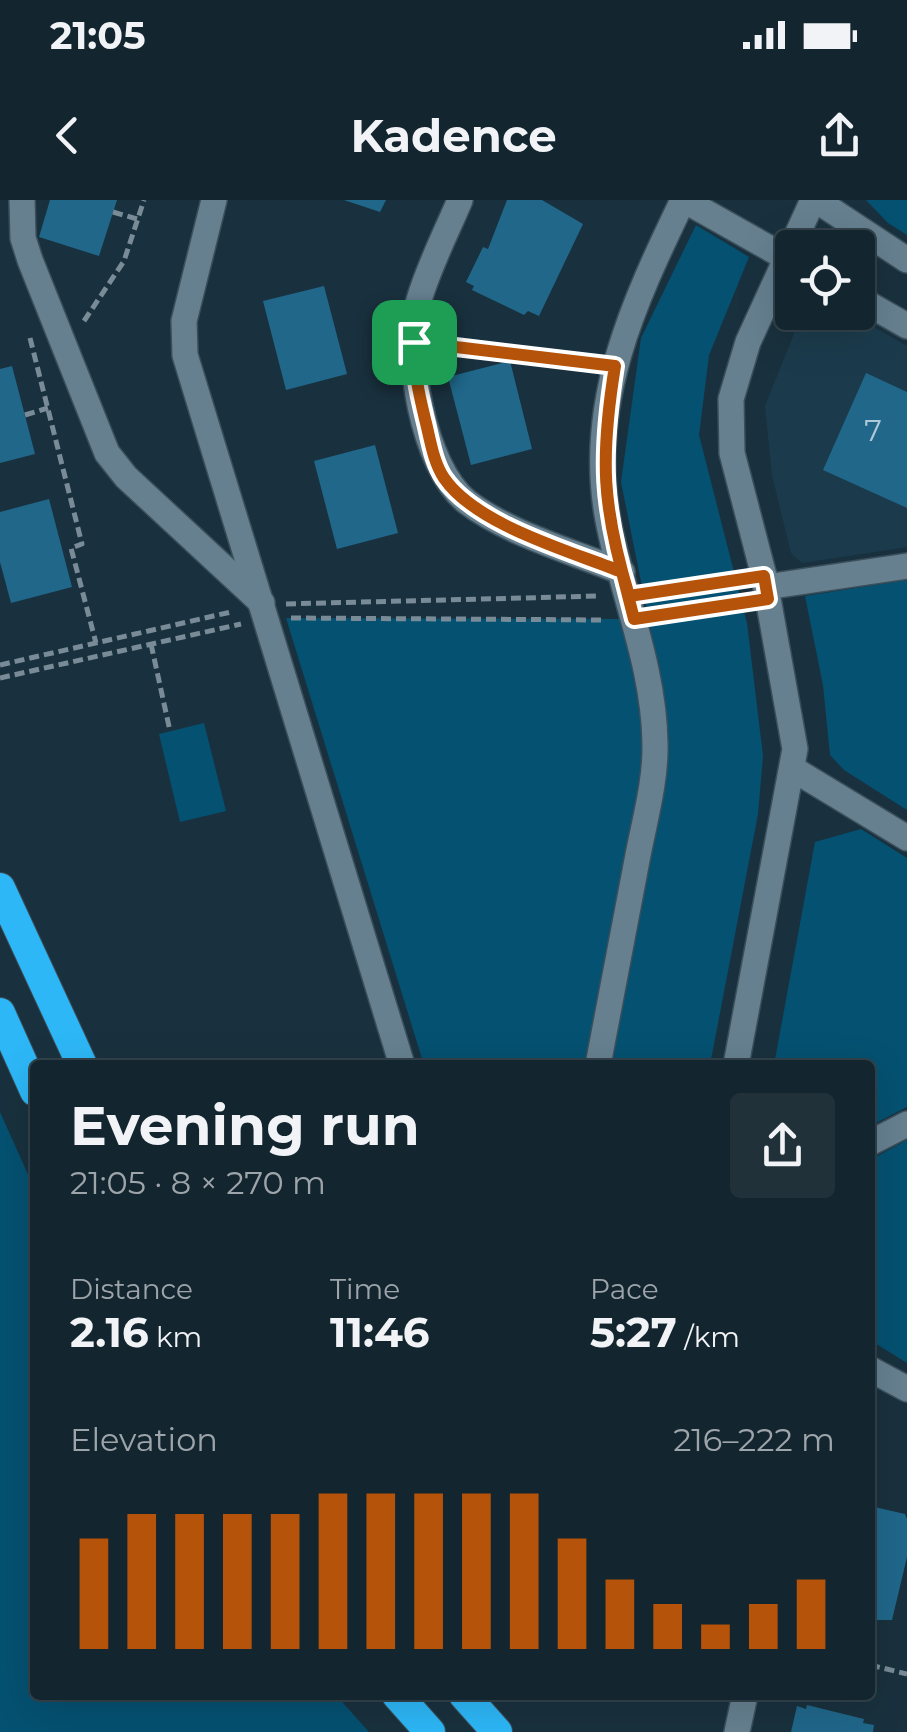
<!DOCTYPE html>
<html lang="en">
<head>
<meta charset="utf-8">
<style>
  :root { --surface:#13252e; --page:#20313a; --text:#f1f3f6; --muted:#9da5aa; --line:#32424a; --accent:#b45309 }
  body { margin:0; font-family:Montserrat,sans-serif; background:var(--page); color:var(--text); height:100vh; display:flex; flex-direction:column; font-size:38px; white-space:nowrap }
  * { box-sizing:border-box; margin:0 }
  p { font-size:32px; color:var(--muted) }
  .icon { flex:none; width:55px; height:55px; fill:none; stroke:currentColor; stroke-width:2; stroke-linecap:round; stroke-linejoin:round }
  .map { position:relative; flex:1; overflow:hidden }
  .drawer { position:absolute; left:30px; top:860px; width:845px; height:640px; display:flex; flex-direction:column; background:var(--surface); border-radius:10px; box-shadow:0 10px 40px #0002,0 0 0 2px var(--line) }
  .drawer>* { flex:none }
  .controls { position:absolute; left:775px; top:30px; display:grid; gap:20px }
  .controls a { display:grid; place-items:center; width:100px; height:100px; border-radius:10px; background:var(--surface); box-shadow:0 10px 40px #0002,0 0 0 2px var(--line); font-size:50px }
  .pin { position:absolute; display:grid; place-items:center; width:85px; height:85px; color:#fff; margin:-42px; border-radius:20px; box-shadow:0 5px 15px #0006 }
  .round { display:grid; place-items:center; flex:none; width:105px; height:105px; border-radius:10px; background:var(--page) }
  .summary { display:flex; align-items:center; justify-content:space-between; height:170px; padding:0 40px }
  h1 { font-size:55px; font-weight:700; line-height:75px }
  .stats { display:grid; grid-template-columns:repeat(3,1fr); gap:15px; height:170px; padding:10px 40px }
  .stats div { display:grid; align-content:center }
  .stats b { font-size:42px; font-weight:700 }
  .stats small { font-size:28px; font-weight:400 }
  .stats p { font-size:28px }
  .chart { height:280px; padding:20px 40px }
  .chart p { display:flex; justify-content:space-between }
  .chart svg { width:100%; height:180px; margin-top:10px; stroke:var(--accent); stroke-width:6 }
  .status { display:flex; justify-content:space-between; align-items:center; height:70px; padding:0 50px; background:var(--surface); direction:ltr }
  .status svg { height:28px; fill:currentColor }
  header { display:flex; justify-content:space-between; align-items:center; height:130px; padding:0 40px; background:var(--surface); font-size:45px; font-weight:700 }
  .map>svg:first-child { display:block }
  .built { fill:#1b3b4c }
  .green { fill:#055171 }
  .building { fill:#20678a }
  .lines { fill:none; stroke-linecap:round; stroke-linejoin:round }
  .street-casing { stroke:#3b4f5b; stroke-width:28 }
  .highway-casing { stroke:#3b4f5b; stroke-width:32 }
  .path { stroke:#788b96; stroke-width:5; stroke-dasharray:10 5; stroke-linecap:butt }
  .street { stroke:#668090; stroke-width:25 }
  .highway { stroke:#2db7f7; stroke-width:30 }
  .route-casing { stroke:#fff; stroke-width:20 }
  .route { stroke:#b45309; stroke-width:12 }
  .labels { text-anchor:middle; stroke-width:8; stroke-linejoin:round; paint-order:stroke }
  .number-label { font-size:30px; fill:#adc9d9 }
</style>
</head>
<body>
<div class="status"><b>21:05</b><svg viewBox="0 0 49 12"><path d="M0 12V9h3v3zM5 12V6h3v6zM10 12V3h3v9zM15 12V0h3v12zM26 1h20v11H26zM47 4h2v5h-2z"/></svg></div>
<header><svg class="icon" aria-label="back" viewBox="0 0 24 24"><path d="M15 5l-7 7 7 7"/></svg>Kadence<svg class="icon" aria-label="share" viewBox="0 0 24 24"><path d="M12 15V3M7 8l5-5 5 5M5 13v7h14v-7"/></svg></header>
<div class="map">
<svg width="907" height="1532" viewBox="0 0 907 1532">
  <rect width="100%" height="100%" fill="#19313e"/>
  <polygon class="built" points="823,113 849,113 907,146 907,347 802,363 791,353 772,275 765,206 800,119"/>
  <g class="green">
    <polygon points="866,0 907,0 907,35 888,23"/>
    <polygon points="696,25 749,57 709,155 699,235 747,423 763,556 758,614 710,865 608,865 669,547 658,466 621,282 641,138"/>
    <polygon points="907,380 907,610 844,570 830,555 823,485 805,396"/>
    <polygon points="286,418 622,419 645,537 644,562 586,865 424,865"/>
    <polygon points="204,523 226,611 180,622 159,534"/>
    <polygon points="861,629 907,658 907,907 870,926 870,865 774,865 815,642"/>
    <polygon points="0,912 35,990 35,1495 336,1495 369,1532 0,1532"/>
    <polygon points="907,940 907,1163 870,1140 870,960"/>
  </g>
  <g class="building">
    <polygon points="50,0 117,0 99,56 39,37"/>
    <polygon points="344,0 386,0 380,12"/>
    <polygon points="507,0 542,0 583,24 539,116 528,111 524,115 472,90 474,86 466,82 483,47 488,49"/>
    <polygon points="324,86 347,174 286,190 263,101"/>
    <polygon points="510,161 532,249 471,265 448,177"/>
    <polygon points="12,166 35,254 0,263 0,169"/>
    <polygon points="866,173 907,192 907,308 823,270"/>
    <polygon points="375,245 398,333 337,349 314,261"/>
    <polygon points="49,299 72,387 11,403 0,362 0,312"/>
    <polygon points="870,1306 905,1314 907,1319 907,1357 892,1420 870,1420"/>
    <polygon points="807,1505 864,1519 863,1523 874,1525 873,1532 791,1532 797,1506 806,1509"/>
  </g>
  <g class="lines">
    <g class="street-casing">
      <g id="street">
        <polyline points="22,0 23,38 30,60 107,253 126,277 262,403"/>
        <polyline points="214,0 184,121 185,155 402,865"/>
        <path d="M460,0C446,33 429,66 419,100C403,153 423,267 467,302C511,335 572,351 622,372"/>
        <polyline points="684,0 792,61"/>
        <polyline points="816,0 907,60"/>
        <polyline points="858,98 907,126"/>
        <polyline points="766,387 907,366"/>
        <polyline points="793,569 907,638"/>
        <path d="M598,865C611,795 625,725 638,655C645,619 656,580 655,543C654,466 622,394 608,320C586,203 634,102 683,0"/>
        <polyline points="736,865 795,549 764,376 732,253 731,199 748,142 813,0"/>
        <polyline points="870,943 907,924"/>
        <polyline points="870,1169 907,1189"/>
        <polyline points="737,1532 745,1495"/>
      </g>
    </g>
    <g class="highway-casing">
      <g id="highway">
        <polyline points="0,688 82,865"/>
        <polyline points="0,813 35,891"/>
        <polyline points="397,1495 430,1532"/>
        <polyline points="464,1495 497,1532"/>
      </g>
    </g>
    <g class="path">
      <polyline points="113,12 137,19"/>
      <polyline points="84,121 124,61 144,0"/>
      <polyline points="30,138 82,344 71,348 96,443"/>
      <polyline points="439,145 592,164"/>
      <polyline points="25,215 48,208"/>
      <polyline points="651,392 739,380"/>
      <polyline points="286,404 600,396"/>
      <polyline points="656,416 744,403"/>
      <polyline points="291,418 605,420"/>
      <polyline points="151,444 170,531"/>
      <polyline points="0,465 231,412"/>
      <polyline points="0,478 241,424"/>
      <polyline points="870,1465 907,1474"/>
    </g>
    <use href="#street" class="street"/>
    <use href="#highway" class="highway"/>
  </g>
  <g class="lines">
    <g class="route-casing">
      <path id="route" d="M414,142C413,168 419,194 425,219C430,238 433,262 444,278C476,325 570,351 622,372L634,419L768,399L764,376L629,396C602,306 600,258 615,166L414,142"/>
    </g>
    <use href="#route" class="route"/>
  </g>
  <g class="labels">
    <g class="number-label">
      <text x="873" y="241">7</text>
    </g>
  </g>
</svg>
<div class="controls">
<a><svg class="icon" aria-label="locate" viewBox="0 0 24 24"><circle cx="12" cy="12" r="6"/><path d="M12 2v4M12 18v4M2 12h4M18 12h4"/></svg></a>
</div>
<div class="pin" style="left:414px;top:142px;background:#1e9e55"><svg class="icon" aria-label="arrive" viewBox="0 0 24 24"><path d="M6 21V4h12l-3 4 3 4H6"/></svg></div>
<section class="drawer">
<div class="summary"><div><h1>Evening run</h1><p>21:05 · 8 × 270 m</p></div><a class="round"><svg class="icon" aria-label="share" viewBox="0 0 24 24"><path d="M12 15V3M7 8l5-5 5 5M5 13v7h14v-7"/></svg></a></div>
<div class="stats">
<div><p>Distance</p><b>2.16<small> km</small></b></div>
<div><p>Time</p><b>11:46</b></div>
<div><p>Pace</p><b>5:27<small> /km</small></b></div>
</div>
<div class="chart"><p><span>Elevation</span>216–222 m</p>
<svg viewBox="0 0 160 44" preserveAspectRatio="none"><path d="M5 44V17M15 44V11M25 44V11M35 44V11M45 44V11M55 44V6M65 44V6M75 44V6M85 44V6M95 44V6M105 44V17M115 44V27M125 44V33M135 44V38M145 44V33M155 44V27"/></svg>
</div>
</section>
</div>
</body>
</html>
